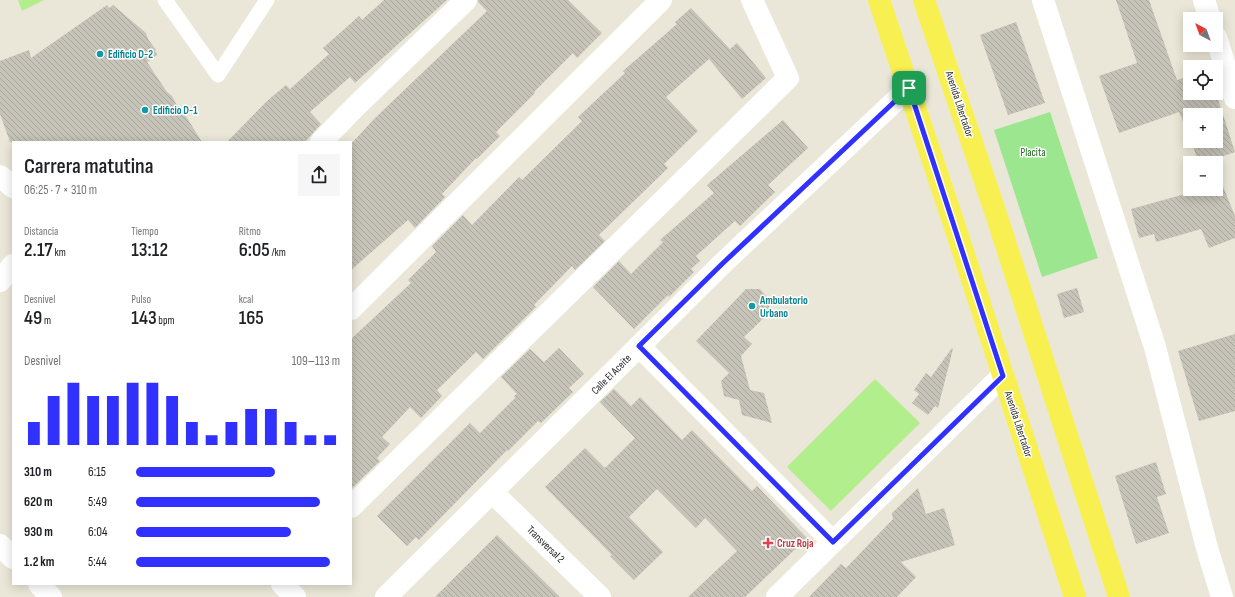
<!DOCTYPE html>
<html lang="es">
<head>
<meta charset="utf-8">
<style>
  :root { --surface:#fff; --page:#f6f6f6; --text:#202124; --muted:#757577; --accent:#3131ff }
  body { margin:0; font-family:"Sofia Sans Condensed",sans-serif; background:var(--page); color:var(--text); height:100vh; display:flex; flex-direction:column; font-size:15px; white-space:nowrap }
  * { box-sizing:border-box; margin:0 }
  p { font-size:13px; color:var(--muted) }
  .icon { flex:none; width:22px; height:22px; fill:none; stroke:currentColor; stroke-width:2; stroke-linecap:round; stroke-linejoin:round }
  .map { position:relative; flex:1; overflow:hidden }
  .side { position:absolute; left:12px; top:141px; width:340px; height:444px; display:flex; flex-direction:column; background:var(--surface); border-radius:0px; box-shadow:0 2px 10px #0003 }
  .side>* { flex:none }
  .needle { width:26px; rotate:319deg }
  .fabs { position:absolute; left:1183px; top:12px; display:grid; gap:8px }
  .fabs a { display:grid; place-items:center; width:40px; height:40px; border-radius:0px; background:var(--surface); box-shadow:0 2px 10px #0003; font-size:20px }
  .pin { position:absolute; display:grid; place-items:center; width:34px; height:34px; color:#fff; margin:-17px; border-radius:8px; box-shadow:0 2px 6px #0006 }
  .round { display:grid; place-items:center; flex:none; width:42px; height:42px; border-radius:0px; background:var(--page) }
  .overview { display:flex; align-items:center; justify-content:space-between; height:68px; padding:0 12px }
  h1 { font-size:22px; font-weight:600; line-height:30px }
  .metrics { display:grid; grid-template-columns:repeat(3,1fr); gap:6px; height:68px; padding:4px 12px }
  .metrics div { display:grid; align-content:center }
  .metrics b { font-size:20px; font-weight:600 }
  .metrics small { font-size:11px; font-weight:400 }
  .metrics p { font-size:11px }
  .chart { height:112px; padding:8px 12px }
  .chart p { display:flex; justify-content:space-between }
  .chart svg { width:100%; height:72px; margin-top:4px; stroke:var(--accent); stroke-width:6 }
  ul { padding:0 12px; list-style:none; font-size:13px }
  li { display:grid; grid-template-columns:64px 48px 1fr; align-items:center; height:30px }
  li i { height:10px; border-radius:5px; background:var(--accent) }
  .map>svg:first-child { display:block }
  .park { fill:#9de690 }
  .pitch { fill:#b2ee8b }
  .building { fill:url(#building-back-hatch) }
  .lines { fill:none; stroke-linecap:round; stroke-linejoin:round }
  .lane { stroke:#fff; stroke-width:15 }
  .street { stroke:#fff; stroke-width:22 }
  .primary { stroke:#f8f050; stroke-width:22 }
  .route-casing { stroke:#fff; stroke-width:8 }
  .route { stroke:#3131ff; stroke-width:5 }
  .culture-dot { fill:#0f9aa8; stroke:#fff; stroke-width:1.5 }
  .health-dot { fill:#e0444e; stroke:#fff; stroke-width:1.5 }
  .labels { text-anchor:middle; stroke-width:3; stroke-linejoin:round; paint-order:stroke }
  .culture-label { font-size:11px; font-weight:bold; fill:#0d838f; stroke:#fff; text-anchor:start }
  .street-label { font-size:11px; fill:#282828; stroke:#fff }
  .park-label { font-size:11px; fill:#176715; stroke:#fff }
  .health-label { font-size:11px; font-weight:bold; fill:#be3a42; stroke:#fff; text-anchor:start }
</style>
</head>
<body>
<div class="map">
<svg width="1235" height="597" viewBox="0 0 1235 597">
  <defs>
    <pattern id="building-back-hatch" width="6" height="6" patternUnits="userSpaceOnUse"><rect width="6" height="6" fill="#c6c3b8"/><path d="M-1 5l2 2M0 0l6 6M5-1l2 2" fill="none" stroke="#aaa89e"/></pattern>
  </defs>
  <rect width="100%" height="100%" fill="#ebe7d8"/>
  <polygon class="park" points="1050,112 1098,258 1042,277 994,130"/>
  <g class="pitch">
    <polygon points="18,0 44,0 22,11"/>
    <polygon points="875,379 920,423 831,511 787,467"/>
  </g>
  <g class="building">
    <polygon points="384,0 447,0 355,83 350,77 310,112 321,124 305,142 227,142 267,101 286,85 290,89 329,54 323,48 359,16 362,20"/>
    <polygon points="478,0 568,0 602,33 577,58 573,53 534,92 535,93 496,132 500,136 477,159 476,158 442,194 445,197 415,228 408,220 351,270 351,144 375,118 487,11 478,2"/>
    <polygon points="1116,0 1149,0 1177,80 1190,76 1190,93 1216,93 1235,152 1204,163 1199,163 1191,141 1216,141 1216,115 1190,115 1190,137 1179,112 1119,133 1099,76 1137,63"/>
    <polygon points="107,5 109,8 113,5 146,33 148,39 156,50 155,51 157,55 147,62 167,92 172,96 176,104 182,110 202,142 10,142 0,114 0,61 29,50 31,58"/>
    <polygon points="691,8 730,49 737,43 766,78 742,99 709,59 666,97 698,131 664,164 668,168 599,235 605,241 575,270 572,266 534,305 536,307 483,359 476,352 437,390 442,396 421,418 410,407 382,437 390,444 377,458 380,461 351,489 351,339 411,283 408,280 436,252 432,246 463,215 472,225 519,177 522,180 582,121 578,117 625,73 623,71 677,24 675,22"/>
    <polygon points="1016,22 1045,103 1008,115 980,35"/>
    <polygon points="783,120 808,148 768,185 775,192 740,226 735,221 696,256 700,261 691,269 694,272 669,297 668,295 634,329 593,287 619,261 631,274 663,242 660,240 714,193 707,185"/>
    <polygon points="1222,184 1235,216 1235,238 1209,248 1201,229 1156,242 1154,234 1139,238 1131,209 1203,189 1216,189 1216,185"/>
    <polygon points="1077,288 1084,312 1064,318 1057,294"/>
    <polygon points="746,289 760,289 769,299 769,313 744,337 752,344 741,356 750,390 764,393 772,423 742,415 739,400 724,396 721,381 729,373 696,341"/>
    <polygon points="1235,334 1235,411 1199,421 1178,351"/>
    <polygon points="559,348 584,374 569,388 573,392 541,423 538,421 508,451 507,450 419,540 416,537 407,546 377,516 470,423 480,433 515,398 514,396 517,394 501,377 530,349 544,362"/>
    <polygon points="952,348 953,349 938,408 935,406 928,415 912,403 919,394 914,390 926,373 931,377"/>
    <polygon points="614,389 631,406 640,397 682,440 692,430 752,491 757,486 807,538 745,597 688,597 737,551 705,518 696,528 657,489 629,517 663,552 634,580 610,556 612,555 545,487 585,448 605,468 635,438 600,402"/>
    <polygon points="1156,462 1166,494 1157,497 1169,533 1136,544 1115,476"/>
    <polygon points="918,488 926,514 944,508 955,545 901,562 916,577 897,597 809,597 841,564 846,568 893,519 892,513"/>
    <polygon points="497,535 560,597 435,597"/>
  </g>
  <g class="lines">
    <polyline class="lane" points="165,0 218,75 267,0"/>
    <g class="street">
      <polyline points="1043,0 1155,347 1207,548 1222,597"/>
      <polyline points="1204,0 1210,19"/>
      <polyline points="1216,37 1235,98"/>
      <polyline points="321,142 355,107 466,0"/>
      <polyline points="0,176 13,187"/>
      <polyline points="0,281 13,265"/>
      <polyline points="351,309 661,0"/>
      <polyline points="639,346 833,542"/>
      <polyline points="492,492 600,597"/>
      <polyline points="351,507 788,78 752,0"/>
      <polyline points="0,545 13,558"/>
      <polyline points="39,584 51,597"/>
      <polyline points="282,584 295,597"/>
      <polyline points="386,597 722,264 909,88"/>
      <polyline points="777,597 1003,375"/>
    </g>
    <g class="primary">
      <polyline points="879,0 956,230 1075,597"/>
      <polyline points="924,0 997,217 1119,597"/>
    </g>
  </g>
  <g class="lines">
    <g class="route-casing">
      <polygon id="route" points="909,88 1003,376 833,542 639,346 722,264"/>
    </g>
    <use href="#route" class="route"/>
  </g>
  <g class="culture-dot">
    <circle cx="100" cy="54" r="4"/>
    <circle cx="145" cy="110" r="4"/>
    <circle cx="752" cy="306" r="4"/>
  </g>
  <path class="health-dot" d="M766 537h4v4h4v4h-4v4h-4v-4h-4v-4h4z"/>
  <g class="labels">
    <g class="culture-label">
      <text x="108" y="58">Edificio D-2</text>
      <text x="153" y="114">Edificio D-1</text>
      <text x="760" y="304">Ambulatorio<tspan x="760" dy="13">Urbano</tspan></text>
    </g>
    <g class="street-label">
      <text transform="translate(960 104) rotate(72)" y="4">Avenida Libertador</text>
      <text transform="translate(611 374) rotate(-45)" y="4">Calle El Aceite</text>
      <text transform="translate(1019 424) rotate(72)" y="4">Avenida Libertador</text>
      <text transform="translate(546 544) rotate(44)" y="4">Transversal 2</text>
    </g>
    <g class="park-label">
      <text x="1033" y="156">Placita</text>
    </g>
    <g class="health-label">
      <text x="777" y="547">Cruz Roja</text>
    </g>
  </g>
</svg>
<div class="fabs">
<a><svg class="needle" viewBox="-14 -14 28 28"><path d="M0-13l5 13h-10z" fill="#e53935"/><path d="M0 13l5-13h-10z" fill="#757577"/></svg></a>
<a><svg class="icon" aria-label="locate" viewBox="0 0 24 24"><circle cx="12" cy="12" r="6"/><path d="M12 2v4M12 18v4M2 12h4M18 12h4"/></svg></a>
<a>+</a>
<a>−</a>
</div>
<div class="pin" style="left:909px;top:88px;background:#1e9e55"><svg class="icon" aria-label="arrive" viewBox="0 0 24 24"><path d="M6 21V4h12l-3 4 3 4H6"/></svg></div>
<section class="side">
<div class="overview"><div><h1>Carrera matutina</h1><p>06:25 · 7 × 310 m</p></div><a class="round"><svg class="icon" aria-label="share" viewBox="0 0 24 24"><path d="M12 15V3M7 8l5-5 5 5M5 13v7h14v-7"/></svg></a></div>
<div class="metrics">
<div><p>Distancia</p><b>2.17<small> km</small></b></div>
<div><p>Tiempo</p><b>13:12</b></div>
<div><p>Ritmo</p><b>6:05<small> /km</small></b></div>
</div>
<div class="metrics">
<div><p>Desnivel</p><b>49<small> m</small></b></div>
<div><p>Pulso</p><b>143<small> bpm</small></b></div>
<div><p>kcal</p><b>165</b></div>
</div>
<div class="chart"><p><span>Desnivel</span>109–113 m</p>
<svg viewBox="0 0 160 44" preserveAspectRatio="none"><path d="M5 44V30M15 44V14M25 44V6M35 44V14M45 44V14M55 44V6M65 44V6M75 44V14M85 44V30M95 44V38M105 44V30M115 44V22M125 44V22M135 44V30M145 44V38M155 44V38"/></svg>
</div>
<ul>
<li><b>310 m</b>6:15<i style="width:68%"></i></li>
<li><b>620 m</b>5:49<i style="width:90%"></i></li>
<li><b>930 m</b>6:04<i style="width:76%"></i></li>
<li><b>1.2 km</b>5:44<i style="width:95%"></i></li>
</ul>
</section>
</div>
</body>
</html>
